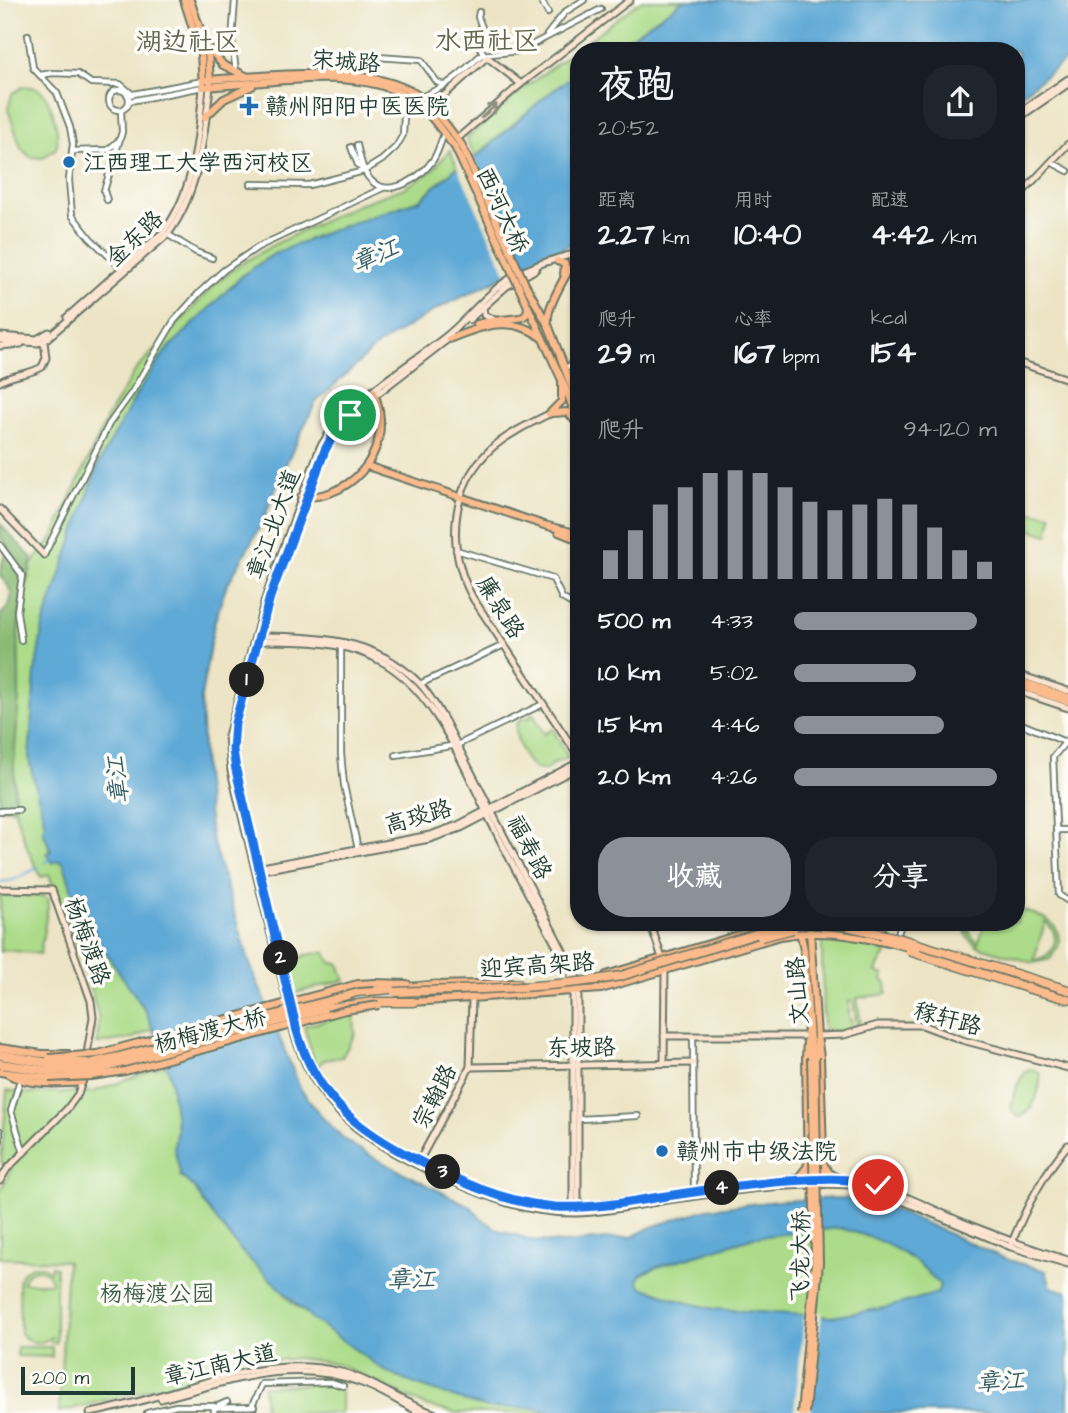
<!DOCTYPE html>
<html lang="zh">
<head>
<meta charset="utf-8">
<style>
  :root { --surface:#171b24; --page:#20242c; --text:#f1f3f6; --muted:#9ea1a6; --accent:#8c9099 }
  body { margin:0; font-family:"Architects Daughter","LXGW WenKai TC",sans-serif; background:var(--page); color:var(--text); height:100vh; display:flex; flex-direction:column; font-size:26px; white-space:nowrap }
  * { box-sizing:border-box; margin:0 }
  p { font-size:23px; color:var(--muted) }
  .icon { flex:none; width:38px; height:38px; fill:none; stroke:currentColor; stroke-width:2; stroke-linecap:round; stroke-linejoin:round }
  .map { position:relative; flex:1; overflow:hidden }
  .panel { position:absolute; left:570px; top:42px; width:455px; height:889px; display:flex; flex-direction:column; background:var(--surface); border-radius:28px; box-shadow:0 2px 5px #0004 }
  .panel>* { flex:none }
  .scale { position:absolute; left:21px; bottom:18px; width:114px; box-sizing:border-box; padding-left:7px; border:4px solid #1f3d34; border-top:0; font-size:19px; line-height:24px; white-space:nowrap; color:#1f3d34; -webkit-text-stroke:5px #fdfcf7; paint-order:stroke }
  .pin { position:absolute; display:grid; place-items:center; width:60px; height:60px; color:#fff; margin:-30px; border:4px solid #fff; border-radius:50%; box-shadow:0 2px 7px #0007 }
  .km { position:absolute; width:35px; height:35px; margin:-18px; border-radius:50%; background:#222; color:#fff; font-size:19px; line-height:35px; text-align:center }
  .round { display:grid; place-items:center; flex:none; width:74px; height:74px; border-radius:28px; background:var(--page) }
  .overview { display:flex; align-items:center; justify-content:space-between; height:119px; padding:0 28px }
  h1 { font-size:38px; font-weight:700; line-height:52px }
  .metrics { display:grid; grid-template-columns:repeat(3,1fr); gap:10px; height:119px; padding:7px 28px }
  .metrics div { display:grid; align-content:center }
  .metrics b { font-size:30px; font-weight:700 }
  .metrics small { font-size:19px; font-weight:400 }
  .metrics p { font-size:19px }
  .chart { height:196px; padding:14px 28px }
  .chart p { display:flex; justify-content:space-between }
  .chart svg { width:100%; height:126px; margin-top:7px; stroke:var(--accent); stroke-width:6 }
  .cta { display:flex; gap:14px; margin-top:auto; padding:14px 28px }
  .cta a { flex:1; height:80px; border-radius:28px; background:var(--accent); color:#fff; font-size:28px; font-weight:700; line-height:80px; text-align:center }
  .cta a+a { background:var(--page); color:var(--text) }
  ul { padding:0 28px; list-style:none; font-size:23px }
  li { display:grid; grid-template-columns:112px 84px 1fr; align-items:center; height:52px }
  li i { height:18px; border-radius:9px; background:var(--accent) }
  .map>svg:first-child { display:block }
  .green { fill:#acdb89; stroke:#668c5e; stroke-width:2; fill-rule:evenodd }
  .forest { fill:#89bb75; stroke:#547c54; stroke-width:2 }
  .water { fill:#5ea9d6; stroke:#3e7385; stroke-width:2; fill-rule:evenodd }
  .pier { fill:#ece4c5 }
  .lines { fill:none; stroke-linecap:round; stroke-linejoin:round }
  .stream { stroke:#5ea9d6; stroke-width:2 }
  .street-casing { stroke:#677767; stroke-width:8 }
  .secondary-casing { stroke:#677767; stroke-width:9 }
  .primary-casing { stroke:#677767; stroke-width:10 }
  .highway-casing { stroke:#677767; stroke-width:11 }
  .street { stroke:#fff; stroke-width:4.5 }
  .secondary { stroke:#fde4d1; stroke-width:5 }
  .primary { stroke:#fbbb8c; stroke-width:6 }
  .highway { stroke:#fbbb8c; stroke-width:8 }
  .primary-bridge-casing { stroke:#677767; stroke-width:10; stroke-linecap:butt }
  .highway-bridge-casing { stroke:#677767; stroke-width:11; stroke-linecap:butt }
  .primary-bridge { stroke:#fbbb8c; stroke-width:6 }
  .highway-bridge { stroke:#fbbb8c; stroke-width:8 }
  .oneway { stroke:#8e9082 }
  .route-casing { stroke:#fff; stroke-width:14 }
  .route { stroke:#1a73e8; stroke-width:9 }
  .poi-dot { fill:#1f6fb2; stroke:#fdfcf7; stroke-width:2.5 }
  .labels { text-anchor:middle; stroke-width:7; stroke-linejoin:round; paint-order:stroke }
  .street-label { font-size:23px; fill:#1f3d34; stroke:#fdfcf7 }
  .poi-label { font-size:23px; fill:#1f3d34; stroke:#fdfcf7; text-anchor:start }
  .park-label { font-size:23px; fill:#3b5d45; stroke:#fdfcf7 }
  .water-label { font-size:24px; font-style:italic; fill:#325d65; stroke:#fdfcf7 }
  .quarter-label { font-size:26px; fill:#606650; stroke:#fdfcf7 }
</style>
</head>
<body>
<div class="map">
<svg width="1068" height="1413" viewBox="0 0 1068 1413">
  <rect width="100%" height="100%" fill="#fdfcf7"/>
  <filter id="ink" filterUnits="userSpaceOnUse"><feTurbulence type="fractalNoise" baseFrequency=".0143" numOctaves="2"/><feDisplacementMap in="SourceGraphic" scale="14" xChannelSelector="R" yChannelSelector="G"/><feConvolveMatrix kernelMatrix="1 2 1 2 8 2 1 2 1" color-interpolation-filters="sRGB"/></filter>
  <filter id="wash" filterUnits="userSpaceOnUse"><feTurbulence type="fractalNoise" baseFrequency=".00686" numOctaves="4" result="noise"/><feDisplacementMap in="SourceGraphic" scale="28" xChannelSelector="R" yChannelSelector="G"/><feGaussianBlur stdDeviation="1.57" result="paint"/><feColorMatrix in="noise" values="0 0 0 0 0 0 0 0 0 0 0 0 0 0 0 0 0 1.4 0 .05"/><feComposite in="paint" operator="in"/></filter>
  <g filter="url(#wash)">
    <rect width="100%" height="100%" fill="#ece4c5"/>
    <g class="green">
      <polygon points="642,0 684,0 610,51 579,51 579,72 547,95 476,156 466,139 523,89"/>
      <path d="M23,87C31,86 39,87 44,94C52,104 61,137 56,148L43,158L30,157L21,148L8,109L12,94Z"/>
      <polygon points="450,150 457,167 419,200 332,230 274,254 244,274 165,352 136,395 98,465 43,626 35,673 29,760 45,824 43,831 51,851 47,854 64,863 72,890 82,905 89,922 145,1011 153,1029 133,1038 97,1044 99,1019 85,967 49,875 41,877 28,850 16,815 14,801 14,763 19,692 18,632 20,608 32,564 52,539 108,416 135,371 213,286 241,264 275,244 359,204 404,188 432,171"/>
      <polygon points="1031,512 1052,515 1048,535 1029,529"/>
      <path d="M533,713L544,734L553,729L568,758L554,763L546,770C541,770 539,771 534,768C524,761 513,734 517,724L521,719L530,718L529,715Z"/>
      <polygon points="0,896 44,896 49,900 40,954 5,950 0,952"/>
      <path d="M1017,909C1037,915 1061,918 1059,945L1050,959L1033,963L977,946L967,937L963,922H968L970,934L978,943L985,922H1017ZM1045,922C1063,934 1055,958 1034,960Z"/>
      <polygon points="828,940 854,941 888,952 879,964 876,972 884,975 882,980 886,983 887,994 857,998 861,1025 857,1026 853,1001 849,1001 849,1015 853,1028 837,1031 827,1030 823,1027 822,947 822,943"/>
      <polygon points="325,952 331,963 339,964 345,980 295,993 288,965 306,955"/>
      <polygon points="354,1013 355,1034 342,1057 324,1060 316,1067 304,1026"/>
      <polygon points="166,1065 170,1075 177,1129 174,1148 181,1177 194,1187 205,1205 242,1252 281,1288 290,1301 385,1371 404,1380 489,1408 535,1408 552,1413 455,1413 426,1406 337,1364 298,1358 260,1362 59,1412 67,1261 0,1258 0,1192 12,1168 1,1163 7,1090 24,1093 93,1092"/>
      <path d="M1030,1069L1039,1072C1044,1084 1032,1116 1018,1117L1012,1111C1010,1100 1019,1075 1030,1069Z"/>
      <path d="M840,1228C870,1236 896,1246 920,1265C928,1271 931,1280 940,1283L938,1293L889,1307L832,1317L714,1309L681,1301L642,1287L638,1282L640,1275L654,1268L754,1237Z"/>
      <path d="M31,1266H42L50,1272L51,1266L56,1267V1343H51V1337C40,1346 29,1343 20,1333L19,1279L23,1272ZM32,1270C42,1268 50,1273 51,1283H23L25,1276Z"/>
      <polygon points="17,1347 52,1347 52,1357 17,1356"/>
      <polygon points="331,1384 341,1390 341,1413 256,1413 256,1410 265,1409 263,1386"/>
    </g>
    <path class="forest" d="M0,524L32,558L21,599L18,632L19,694L14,763L15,809H0V615C10,607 15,596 7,584C5,581 1,579 0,575C0,568 5,554 7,546L0,537Z"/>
    <g class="water">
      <polygon points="684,0 1068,0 1068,58 1017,98 1017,51 610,51"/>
      <path d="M579,72V240L435,310L378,345L316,402L284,468L262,523L226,587L214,624L201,697L204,775L211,836L249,962L300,1088L321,1116L346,1141L378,1160L470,1206L481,1218L499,1230L536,1241L563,1243L632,1237L651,1227L707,1209L777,1201L841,1198L859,1200L886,1206L1006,1259L1046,1271L1051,1287L1068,1292V1413H552L535,1408H489L473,1404L404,1380L385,1371L311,1318L242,1252L205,1205L194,1187L181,1177L174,1147L177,1129L170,1075L153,1029L145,1010L100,944L82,905L72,891L64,864L60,860L53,863L47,854L51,851L43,831L45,824L29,760L35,673L43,626L98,465L136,395L165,352L244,274L274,254L332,230L420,200L455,169L480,154L547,95ZM840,1228C870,1236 896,1246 920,1265C928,1271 931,1280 940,1283L938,1293L889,1307L832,1317L714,1309L681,1301L642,1287L638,1282L640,1275L654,1268L754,1237Z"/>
    </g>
    <g class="pier">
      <polygon points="472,155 525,269 508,277 456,164"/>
      <polygon points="805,1311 822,1312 811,1413 794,1413"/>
    </g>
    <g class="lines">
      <g class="stream">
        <polyline points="45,863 50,859"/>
        <polyline points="0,882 14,880 39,867"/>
      </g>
    </g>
  </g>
  <g filter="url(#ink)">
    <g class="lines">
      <g class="street-casing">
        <g id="street">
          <polyline points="235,0 232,40 236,72"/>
          <polyline points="541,0 548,13"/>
          <polyline points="479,12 478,17 484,33 476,41 484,54"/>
          <polyline points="28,35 33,68 57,93 70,127 73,144 69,180 72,215 90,238 122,269"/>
          <polyline points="547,35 565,12 584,0"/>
          <polyline points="377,57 421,60 437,82 443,85"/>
          <polyline points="40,75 53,73 78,74 91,83 120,84 132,94"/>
          <circle cx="119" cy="100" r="10"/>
          <polyline points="128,95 203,81"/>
          <polyline points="421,97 444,86 460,74 481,55 520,51 601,9"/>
          <polyline points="130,101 203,87"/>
          <path d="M357,145C359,153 361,164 365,172C381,203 418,182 433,160C438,153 440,143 444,134"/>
          <polyline points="351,147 358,165 363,170"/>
          <polyline points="72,151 108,150 117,142"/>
          <polyline points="1051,162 1068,171"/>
          <polyline points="251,184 309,185 364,171 382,160 396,147 403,135 404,116"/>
          <polyline points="1017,184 1023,192"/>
          <polyline points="107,200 104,191 122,132 121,111"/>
          <polyline points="167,234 196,252 212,258"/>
          <polyline points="565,368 579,361"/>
          <polyline points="0,545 22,575 17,612 21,640"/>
          <polyline points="456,550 553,579 562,598 579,608"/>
          <polyline points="44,555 109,424 132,392 174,321 200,292 224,270 258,247 383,188"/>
          <polyline points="341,646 341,754 344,785 358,849"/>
          <polyline points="420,684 504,645"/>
          <polyline points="1017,722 1065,742"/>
          <polyline points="1068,739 1053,757 1059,895 1068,901"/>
          <polyline points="396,755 457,745 543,704"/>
          <polyline points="0,811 19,810"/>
          <polyline points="1056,830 1068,830"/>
          <polyline points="898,935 901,922"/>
          <polyline points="693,1036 694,1192"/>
          <polyline points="19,1083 11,1111 24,1153"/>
          <polyline points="579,1119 638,1116"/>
          <polyline points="0,1131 0,1140"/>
          <polyline points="218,1406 227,1402"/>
          <polyline points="252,1406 262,1384 331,1382 343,1386"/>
          <polyline points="214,1408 254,1407"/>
          <polyline points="147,1413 176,1406 214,1406 214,1413"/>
        </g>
      </g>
      <g class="secondary-casing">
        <g id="secondary">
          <polyline points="431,107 487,57 521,84"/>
          <polyline points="1017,114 1068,79"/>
          <polyline points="1017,119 1068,84"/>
          <polyline points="457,139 521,84 630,0"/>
          <polyline points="1017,198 1068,144"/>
          <polyline points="483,306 484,315 493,319"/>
          <path d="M67,317L163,232C194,194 199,135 203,87"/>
          <polyline points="469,320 507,286 536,269"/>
          <polyline points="0,336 37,339 49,332"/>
          <path d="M0,340L38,343L44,341L168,234C199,193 204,136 210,87"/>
          <polyline points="0,346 21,344"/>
          <polyline points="1017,362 1068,379"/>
          <path d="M0,382C12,374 29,375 42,367L46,358L44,341"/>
          <path d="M549,414C529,424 510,433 493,447C448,487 446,551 474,600L579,757"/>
          <polyline points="0,509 44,555"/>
          <path d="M258,636C317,637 372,637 417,681C429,692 437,708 445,721L578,980V1208"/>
          <path d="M257,641C301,641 347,640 386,664C437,696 463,765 489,818C514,869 542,919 569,969L573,981V1208"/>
          <polyline points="1017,674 1068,691"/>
          <polyline points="1017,691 1068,708"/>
          <polyline points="257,868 430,835 458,825 579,762"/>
          <polyline points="257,871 430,839 461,828 579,767"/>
          <polyline points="0,889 52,890 91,1001 93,1017 85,1066"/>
          <polyline points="650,922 662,958"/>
          <path d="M288,1005L231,771L228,736L266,596L320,447C349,399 401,372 445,337C467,320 484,295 509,279C531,266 554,258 579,253"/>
          <path d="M293,1013L236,770C230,732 242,700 251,664C272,591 298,521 325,450L336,430L350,415L452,336"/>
          <path d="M291,1022C312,1110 368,1143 445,1178C488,1198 529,1214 577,1213C605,1212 634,1206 662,1201C711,1194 760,1186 810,1185"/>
          <polyline points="664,1036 806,1036"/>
          <polyline points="817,1036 844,1035 878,1025 922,1025 962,1040 1068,1068"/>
          <polyline points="664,1063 665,971"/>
          <polyline points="310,1065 329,1096"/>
          <polyline points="470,1067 693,1063"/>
          <polyline points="340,1108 380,1142 419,1161 484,1191 530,1204 578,1207 737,1186 811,1180"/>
          <polyline points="418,1163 470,1067 472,998"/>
          <path d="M821,1180C878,1178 911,1200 962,1222C997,1236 1032,1249 1068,1260"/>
          <polyline points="0,1181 7,1169 67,1109 78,1094 83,1079"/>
          <polyline points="820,1184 854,1185 874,1189 1011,1247 1068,1264"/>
          <path d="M1011,1245C1025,1209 1042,1175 1068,1145"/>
          <path d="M161,1399C227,1382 291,1357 359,1382C381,1389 400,1403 421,1413"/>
          <path d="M90,1413C172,1399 257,1351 341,1372C374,1380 401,1404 434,1413"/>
        </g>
      </g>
      <g class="primary-casing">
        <g id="primary">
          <path d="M184,0L201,54L203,87C264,84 358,64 411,99C430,111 441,131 455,147"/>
          <polyline points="190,0 208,52 210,82"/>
          <polyline points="208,47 223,65 246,76"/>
          <path d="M204,80C264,77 369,61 419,96C436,109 448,128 461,144"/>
          <polyline points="205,117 224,99 252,86"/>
          <polyline points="557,261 565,264 564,274"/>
          <polyline points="525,284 549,327 579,406"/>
          <polyline points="519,287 566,389 579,426"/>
          <path d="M548,321C546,309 569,266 579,258"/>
          <path d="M477,324C488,320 520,319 523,317C528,314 527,312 528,307"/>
          <path d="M449,339C481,326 512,314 542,338"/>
          <polyline points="552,413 568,412 575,421"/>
          <polyline points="549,414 562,401 562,383"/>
          <polyline points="367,466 544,525 579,534"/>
          <path d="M301,497C357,499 397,444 373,391"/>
          <polyline points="559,532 579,540"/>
          <polyline points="1017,680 1068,697"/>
          <polyline points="1017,685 1068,702"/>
          <polyline points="847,922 882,931"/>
          <polyline points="810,930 817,1036 815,1057"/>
          <polyline points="800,931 804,950 811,1057"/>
          <polyline points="606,975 782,922"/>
          <polyline points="374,983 407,984"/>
          <polyline points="435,985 518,983"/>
          <polyline points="313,999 361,988"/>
          <path d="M412,1002L601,989L780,936C818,929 851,935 888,943"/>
          <polyline points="808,1023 806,1057 808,1185"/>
          <polyline points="817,1036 820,1057 824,1184"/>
          <polyline points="0,1048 42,1054 68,1054"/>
          <polyline points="0,1072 49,1078"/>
          <path d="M6,1073C27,1086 59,1084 82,1082"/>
          <polyline points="823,1164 830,1174 843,1180"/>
          <polyline points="788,1181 799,1177 807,1167"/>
        </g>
      </g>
      <g class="highway-casing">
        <g id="highway">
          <polyline points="1034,990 1068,999"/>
          <polyline points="321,1003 357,992 437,985"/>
          <polyline points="323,1009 374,1002 413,1002"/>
          <polyline points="0,1055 49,1063"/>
          <polyline points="0,1064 49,1071"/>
        </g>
      </g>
      <use href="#street" class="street"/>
      <use href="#secondary" class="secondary"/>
      <use href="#primary" class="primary"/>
      <use href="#highway" class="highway"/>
      <g class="primary-bridge-casing">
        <g id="primary-bridge">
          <polyline points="461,144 525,284"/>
          <polyline points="455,147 519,287"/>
          <polyline points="49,1058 97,1054 358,984 374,983"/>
          <polyline points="49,1078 92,1076 125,1071 345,1010 379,1005"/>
          <polyline points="801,1413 815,1263 811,1057"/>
          <polyline points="805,1413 819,1263 815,1057"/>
        </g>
      </g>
      <g class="highway-bridge-casing">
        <g id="highway-bridge">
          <polyline points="761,937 793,929"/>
          <polyline points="885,940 916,949"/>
          <polyline points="909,951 1034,990"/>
          <path d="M395,992C470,989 546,989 621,976L778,927L820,923L842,925L898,938L1068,990"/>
          <polyline points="49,1063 86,1063"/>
          <polyline points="80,1066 119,1057 321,1003"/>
          <polyline points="49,1071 92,1070 110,1066 323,1009"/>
        </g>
      </g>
      <use href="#primary-bridge" class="primary-bridge"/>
      <use href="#highway-bridge" class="highway-bridge"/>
    </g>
    <defs><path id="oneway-shaft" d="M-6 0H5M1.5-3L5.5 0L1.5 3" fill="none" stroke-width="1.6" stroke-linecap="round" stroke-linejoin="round" transform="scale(1.75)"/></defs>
    <use class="oneway" href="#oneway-shaft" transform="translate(489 111) rotate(-41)"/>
  </g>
  <g class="lines" filter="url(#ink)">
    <g class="route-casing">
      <path id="route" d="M350,415L336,430L325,450L270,597L235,723L233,750L236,770L297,1031C315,1094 354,1128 411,1157C456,1180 504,1203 555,1207C592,1209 630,1202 666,1196C707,1190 747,1184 788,1181C818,1179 848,1177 878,1185"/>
    </g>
    <use href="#route" class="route"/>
  </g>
  <g class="poi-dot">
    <path d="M245.5 95.5h7v7h7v7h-7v7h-7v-7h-7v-7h7z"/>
    <circle cx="69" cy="162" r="7"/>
    <circle cx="662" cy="1151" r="7"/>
  </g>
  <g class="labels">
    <g class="street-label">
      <text transform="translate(346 61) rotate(4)" y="8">宋城路</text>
      <text transform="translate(503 210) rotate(65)" y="8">西河大桥</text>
      <text transform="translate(134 238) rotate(-44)" y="8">金东路</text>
      <text transform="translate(273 524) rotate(-70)" y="8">章江北大道</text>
      <text transform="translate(501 607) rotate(58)" y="8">廉泉路</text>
      <text transform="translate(418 816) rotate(-16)" y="8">高琰路</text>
      <text transform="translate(530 847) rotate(62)" y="8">福寿路</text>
      <text transform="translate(88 941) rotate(70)" y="8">杨梅渡路</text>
      <text transform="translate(537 965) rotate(-4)" y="8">迎宾高架路</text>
      <text transform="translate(797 991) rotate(-94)" y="8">文山路</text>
      <text transform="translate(948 1018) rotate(15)" y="8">稼轩路</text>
      <text transform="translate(210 1030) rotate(-15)" y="8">杨梅渡大桥</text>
      <text transform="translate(581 1047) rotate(-1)" y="8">东坡路</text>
      <text transform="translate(434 1096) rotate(-63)" y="8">宗翰路</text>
      <text transform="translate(800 1256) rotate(-89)" y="8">飞龙大桥</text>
      <text transform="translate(220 1364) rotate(-13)" y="8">章江南大道</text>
    </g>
    <g class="poi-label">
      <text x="265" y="114">赣州阳阳中医医院</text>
      <text x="83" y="170">江西理工大学西河校区</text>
      <text x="676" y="1159">赣州市中级法院</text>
    </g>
    <g class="park-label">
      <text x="157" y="1301">杨梅渡公园</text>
    </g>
    <g class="water-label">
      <text transform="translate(375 255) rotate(-23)" y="8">章江</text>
      <text transform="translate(117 780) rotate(-96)" y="8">章江</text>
      <text x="411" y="1287">章江</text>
      <text transform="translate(1000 1381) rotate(-3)" y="8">章江</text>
    </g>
    <g class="quarter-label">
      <text x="487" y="49">水西社区</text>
      <text x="188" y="50">湖边社区</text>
    </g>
  </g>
</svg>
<div class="scale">200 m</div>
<div class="pin" style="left:350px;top:415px;background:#1e9e55"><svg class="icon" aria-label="arrive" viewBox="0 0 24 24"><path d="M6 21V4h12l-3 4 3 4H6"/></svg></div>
<div class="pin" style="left:878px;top:1185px;background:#d93025"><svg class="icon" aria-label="check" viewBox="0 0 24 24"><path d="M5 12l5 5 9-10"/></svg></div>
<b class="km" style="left:247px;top:680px">1</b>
<b class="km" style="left:281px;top:958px">2</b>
<b class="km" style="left:443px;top:1172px">3</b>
<b class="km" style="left:722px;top:1188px">4</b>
<section class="panel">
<div class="overview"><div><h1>夜跑</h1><p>20:52</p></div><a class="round"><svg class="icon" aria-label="share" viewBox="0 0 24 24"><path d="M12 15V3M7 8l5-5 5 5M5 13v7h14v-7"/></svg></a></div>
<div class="metrics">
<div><p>距离</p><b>2.27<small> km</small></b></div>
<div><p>用时</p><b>10:40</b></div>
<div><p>配速</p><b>4:42<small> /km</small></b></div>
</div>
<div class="metrics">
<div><p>爬升</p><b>29<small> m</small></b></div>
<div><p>心率</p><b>167<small> bpm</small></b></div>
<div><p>kcal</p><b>154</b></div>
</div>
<div class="chart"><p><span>爬升</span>94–120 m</p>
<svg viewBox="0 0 160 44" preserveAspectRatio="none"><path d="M5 44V34M15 44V27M25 44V18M35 44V12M45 44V7M55 44V6M65 44V7M75 44V12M85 44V17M95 44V20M105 44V18M115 44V16M125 44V18M135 44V26M145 44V34M155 44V38"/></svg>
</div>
<ul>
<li><b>500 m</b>4:33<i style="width:90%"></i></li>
<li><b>1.0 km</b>5:02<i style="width:60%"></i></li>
<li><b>1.5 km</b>4:46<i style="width:74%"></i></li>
<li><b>2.0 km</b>4:26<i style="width:100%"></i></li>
</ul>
<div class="cta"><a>收藏</a><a>分享</a></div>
</section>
</div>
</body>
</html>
